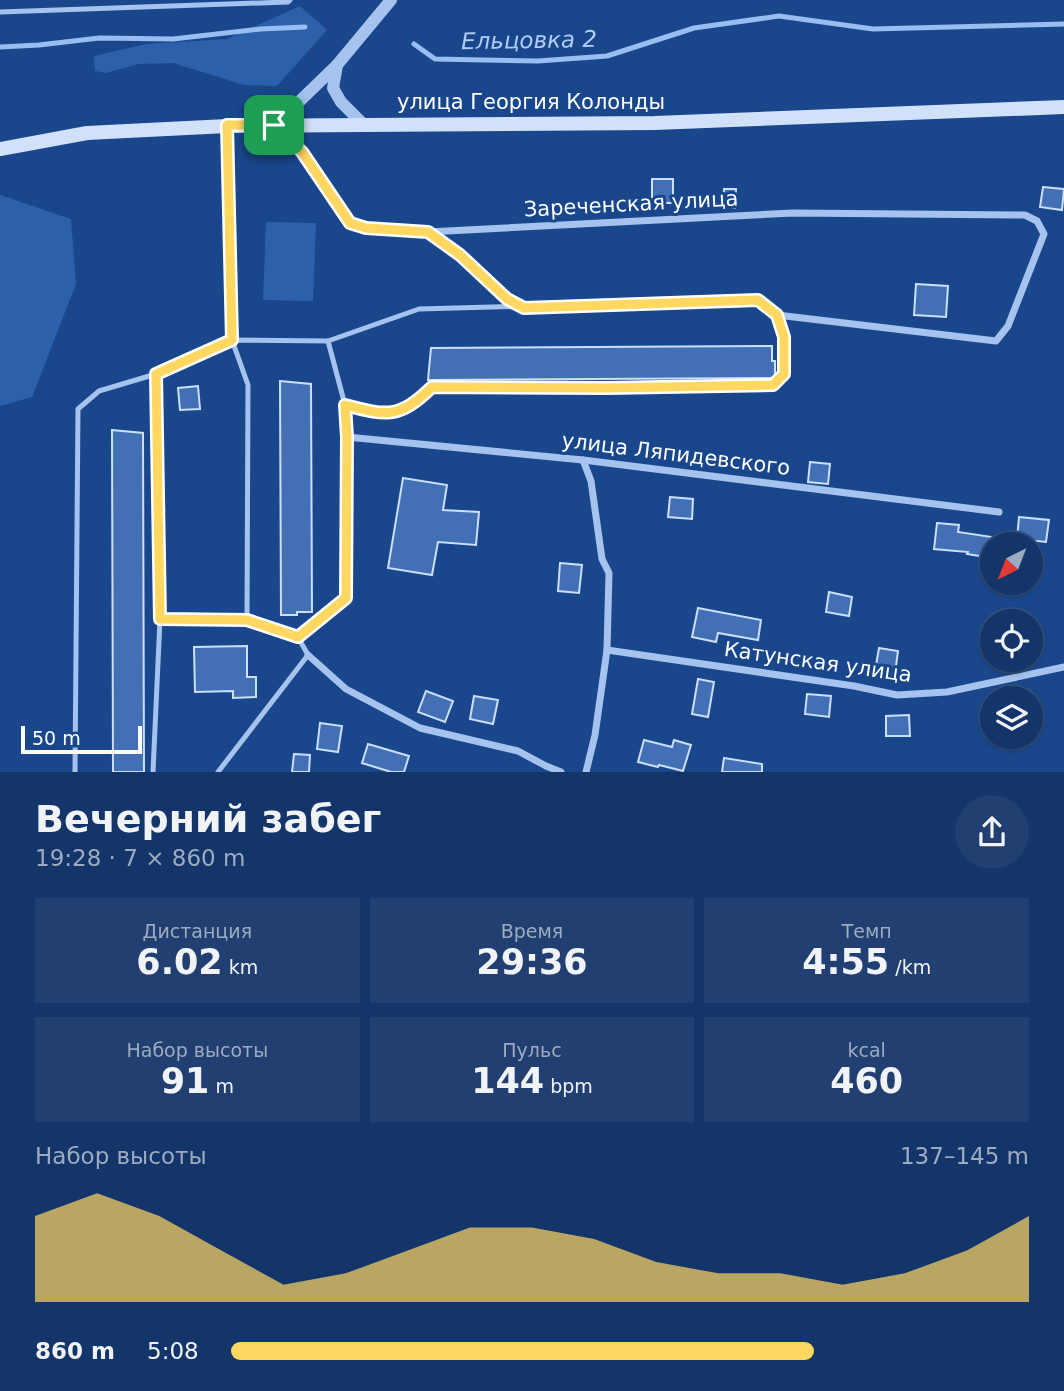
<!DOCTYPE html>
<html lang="ru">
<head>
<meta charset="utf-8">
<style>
  :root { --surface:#143569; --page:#214071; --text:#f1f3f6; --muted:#9dabc0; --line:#33507d; --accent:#ffd761 }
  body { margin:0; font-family:"DejaVu Sans",sans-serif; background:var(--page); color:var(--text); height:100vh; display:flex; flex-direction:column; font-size:26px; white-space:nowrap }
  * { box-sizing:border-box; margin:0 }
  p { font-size:23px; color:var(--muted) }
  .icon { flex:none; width:38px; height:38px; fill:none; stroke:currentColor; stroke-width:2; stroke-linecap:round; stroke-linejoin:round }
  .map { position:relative; height:772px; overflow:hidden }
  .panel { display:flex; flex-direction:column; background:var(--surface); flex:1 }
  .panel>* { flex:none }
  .needle { width:46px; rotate:222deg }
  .fabs { position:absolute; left:980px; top:532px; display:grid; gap:14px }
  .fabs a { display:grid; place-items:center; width:63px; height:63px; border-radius:50%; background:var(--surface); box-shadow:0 2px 5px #0004,0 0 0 2px var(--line); font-size:35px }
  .scale { position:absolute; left:21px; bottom:18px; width:121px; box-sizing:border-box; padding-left:7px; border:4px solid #fff; border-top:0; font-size:19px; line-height:24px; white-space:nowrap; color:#fff; -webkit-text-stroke:5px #1a478c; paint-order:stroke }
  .pin { position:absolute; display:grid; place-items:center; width:60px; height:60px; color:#fff; margin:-30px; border-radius:14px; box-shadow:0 4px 10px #0006 }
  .round { display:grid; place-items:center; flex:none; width:74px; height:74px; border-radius:37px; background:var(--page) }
  .head { display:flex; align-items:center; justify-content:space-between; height:119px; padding:0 35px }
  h1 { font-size:38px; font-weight:700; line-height:52px }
  .stats { display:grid; grid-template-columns:repeat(3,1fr); gap:10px; height:119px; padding:7px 35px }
  .stats div { display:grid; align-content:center; border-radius:0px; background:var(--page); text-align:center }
  .stats b { font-size:35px; font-weight:700 }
  .stats small { font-size:19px; font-weight:400 }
  .stats p { font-size:19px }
  .chart { height:196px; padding:14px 35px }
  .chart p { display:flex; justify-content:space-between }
  .chart svg { width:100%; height:126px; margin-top:7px; fill:var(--accent); opacity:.7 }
  ul { padding:0 35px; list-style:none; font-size:23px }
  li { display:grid; grid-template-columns:112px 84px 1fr; align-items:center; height:52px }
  li i { height:18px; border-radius:9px; background:var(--accent) }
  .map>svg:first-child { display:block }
  .green { fill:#2d60aa }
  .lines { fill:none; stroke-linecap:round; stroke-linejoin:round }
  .stream { stroke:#98bdf0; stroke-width:5 }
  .building { fill:#4370b4; stroke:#cbdefa; stroke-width:2 }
  .service { stroke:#a5c3ee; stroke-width:5 }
  .minor { stroke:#a5c3ee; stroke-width:7 }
  .tertiary { stroke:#a5c3ee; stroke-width:12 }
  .secondary { stroke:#d2e1fa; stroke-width:14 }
  .route-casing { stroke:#fff; stroke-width:14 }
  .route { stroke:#ffd761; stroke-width:9 }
  .labels { text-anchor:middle; stroke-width:6; stroke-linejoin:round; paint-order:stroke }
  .street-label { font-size:21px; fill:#fff; stroke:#1a478c }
  .water-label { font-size:23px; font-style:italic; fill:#b1cdf5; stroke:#1a478c }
</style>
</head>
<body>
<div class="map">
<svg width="1064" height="772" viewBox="0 0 1064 772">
  <rect width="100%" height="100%" fill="#1a478c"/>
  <g class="green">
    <polygon points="300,6 327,30 277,86 244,85 173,63 138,64 106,73 95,71 94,56 146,44 227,39"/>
    <polygon points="0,195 71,219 76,284 32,397 0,406"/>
    <polygon points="266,222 316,223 313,301 263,300"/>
  </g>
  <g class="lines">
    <g class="stream">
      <polyline points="414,44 435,59 538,61 607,56 694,28 779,16 873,29 1064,24"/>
      <polyline points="0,47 39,45 99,38 173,39 261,29 305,27"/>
    </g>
  </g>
  <g class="building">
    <rect x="652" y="179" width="21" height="24"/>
    <polygon points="1043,187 1064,189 1062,210 1040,207"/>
    <polygon points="724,189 736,189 735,208 723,207"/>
    <polygon points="916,284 948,286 946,317 914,315"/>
    <polygon points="772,346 772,361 775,361 775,375 773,378 428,380 431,348"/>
    <polygon points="280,381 311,384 312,612 297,612 297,615 281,615"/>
    <polygon points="198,386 200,409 180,410 178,388"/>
    <polygon points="112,430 143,433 144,772 113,772"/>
    <polygon points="810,462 830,464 828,484 808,482"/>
    <polygon points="403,478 447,485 443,510 479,512 476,545 438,542 432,575 388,568"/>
    <polygon points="670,497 693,499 692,519 668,517"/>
    <polygon points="1019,517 1049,520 1046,542 1017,539"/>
    <polygon points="937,523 959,525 958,532 992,537 992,558 967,554 968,552 934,549"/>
    <polygon points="560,563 582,565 579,593 558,591"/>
    <polygon points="829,592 852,597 849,616 826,612"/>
    <polygon points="698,608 761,620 758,640 718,633 716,642 692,637"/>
    <polygon points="247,646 247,677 256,677 256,697 233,698 233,691 195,692 194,647"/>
    <polygon points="879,648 898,651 895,674 875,671"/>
    <polygon points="698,679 714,682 708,717 692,714"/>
    <polygon points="426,691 453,701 445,722 418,712"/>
    <polygon points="807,694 831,696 829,717 805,714"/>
    <polygon points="474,696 498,700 493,724 470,719"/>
    <polygon points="909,715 910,736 886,736 886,716"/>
    <polygon points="320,723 342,726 338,752 317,749"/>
    <polygon points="644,740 672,747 674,740 691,745 683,771 659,765 658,767 638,762"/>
    <polygon points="368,744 409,756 404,772 391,772 362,763"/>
    <polygon points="294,754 310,755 309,772 292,772"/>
    <polygon points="724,758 762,764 762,772 722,772"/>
  </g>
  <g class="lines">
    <g class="service">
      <polyline points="0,12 288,2 290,0"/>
      <polyline points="428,232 460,255 507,299 521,306"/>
      <polyline points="328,341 419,309 758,300 777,315 784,337 784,374 773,385 606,388 432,387 414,405 382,415 345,405"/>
      <polyline points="160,619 247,620 248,385 232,340 328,341 345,405 347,437 346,598 298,637"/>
      <polyline points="75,772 78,409 99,391 156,374"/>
      <polyline points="153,772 160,619 156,374 232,340 227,128"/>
      <polyline points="218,772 308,655 298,637 247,620"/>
    </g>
    <g class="minor">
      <polyline points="274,126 302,152 350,223 366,228 428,232 793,213 1025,215 1037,221 1044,234 1008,326 996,341 777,315"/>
      <polyline points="347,437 583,460 999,512"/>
      <polyline points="583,460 591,481 602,559 609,573 607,650 595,735 586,772"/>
      <polyline points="607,650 854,686 897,695 947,692 1064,667"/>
      <polyline points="308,655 346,689 420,728 518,751 546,766 561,772"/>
    </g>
    <g class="tertiary">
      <polyline points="337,65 333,88 341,102 363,124"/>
      <polyline points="274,126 337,65 391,0"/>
    </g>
    <polyline class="secondary" points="0,149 87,133 227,126 655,123 1064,107"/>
  </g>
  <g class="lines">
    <g class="route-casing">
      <path id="route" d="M227,125H274L302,152L350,223L366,228L428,232L460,255L507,299L524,308L758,300L777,315L784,337V374L773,385L606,388L432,387C399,419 387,416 345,405L347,437L346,598L298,637L247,620L160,619L156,374L232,340Z"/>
    </g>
    <use href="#route" class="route"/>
  </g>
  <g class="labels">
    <g class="street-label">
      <text x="531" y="109">улица Георгия Колонды</text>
      <text transform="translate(631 204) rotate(-3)" y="7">Зареченская улица</text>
      <text transform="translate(676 454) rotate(7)" y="7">улица Ляпидевского</text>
      <text transform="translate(818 662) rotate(8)" y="7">Катунская улица</text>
    </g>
    <g class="water-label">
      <text transform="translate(529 40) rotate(-1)" y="8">Ельцовка 2</text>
    </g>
  </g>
</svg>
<div class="fabs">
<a><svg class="needle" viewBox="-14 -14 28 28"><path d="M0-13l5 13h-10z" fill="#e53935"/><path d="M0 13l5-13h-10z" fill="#9dabc0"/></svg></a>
<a><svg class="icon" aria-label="locate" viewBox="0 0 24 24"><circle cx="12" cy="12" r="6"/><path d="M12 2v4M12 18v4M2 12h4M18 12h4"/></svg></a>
<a><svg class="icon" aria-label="layers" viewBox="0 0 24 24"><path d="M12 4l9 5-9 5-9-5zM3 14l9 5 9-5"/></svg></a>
</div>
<div class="scale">50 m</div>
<div class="pin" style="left:274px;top:125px;background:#1e9e55"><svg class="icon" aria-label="arrive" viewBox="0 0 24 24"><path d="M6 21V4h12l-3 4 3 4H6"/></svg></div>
</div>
<section class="panel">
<div class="head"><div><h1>Вечерний забег</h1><p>19:28 · 7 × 860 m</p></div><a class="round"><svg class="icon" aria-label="share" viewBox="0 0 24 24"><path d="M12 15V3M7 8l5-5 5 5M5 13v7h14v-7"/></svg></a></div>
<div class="stats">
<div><p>Дистанция</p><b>6.02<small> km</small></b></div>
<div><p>Время</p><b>29:36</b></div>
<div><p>Темп</p><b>4:55<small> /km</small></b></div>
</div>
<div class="stats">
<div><p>Набор высоты</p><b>91<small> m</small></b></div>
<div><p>Пульс</p><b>144<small> bpm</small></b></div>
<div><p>kcal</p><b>460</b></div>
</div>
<div class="chart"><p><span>Набор высоты</span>137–145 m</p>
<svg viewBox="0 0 160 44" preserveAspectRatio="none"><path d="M0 44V14L10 6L20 14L30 26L40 38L50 34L60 26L70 18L80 18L90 22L100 30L110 34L120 34L130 38L140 34L150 26L160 14V44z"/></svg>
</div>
<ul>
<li><b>860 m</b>5:08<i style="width:73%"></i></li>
</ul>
</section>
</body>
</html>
